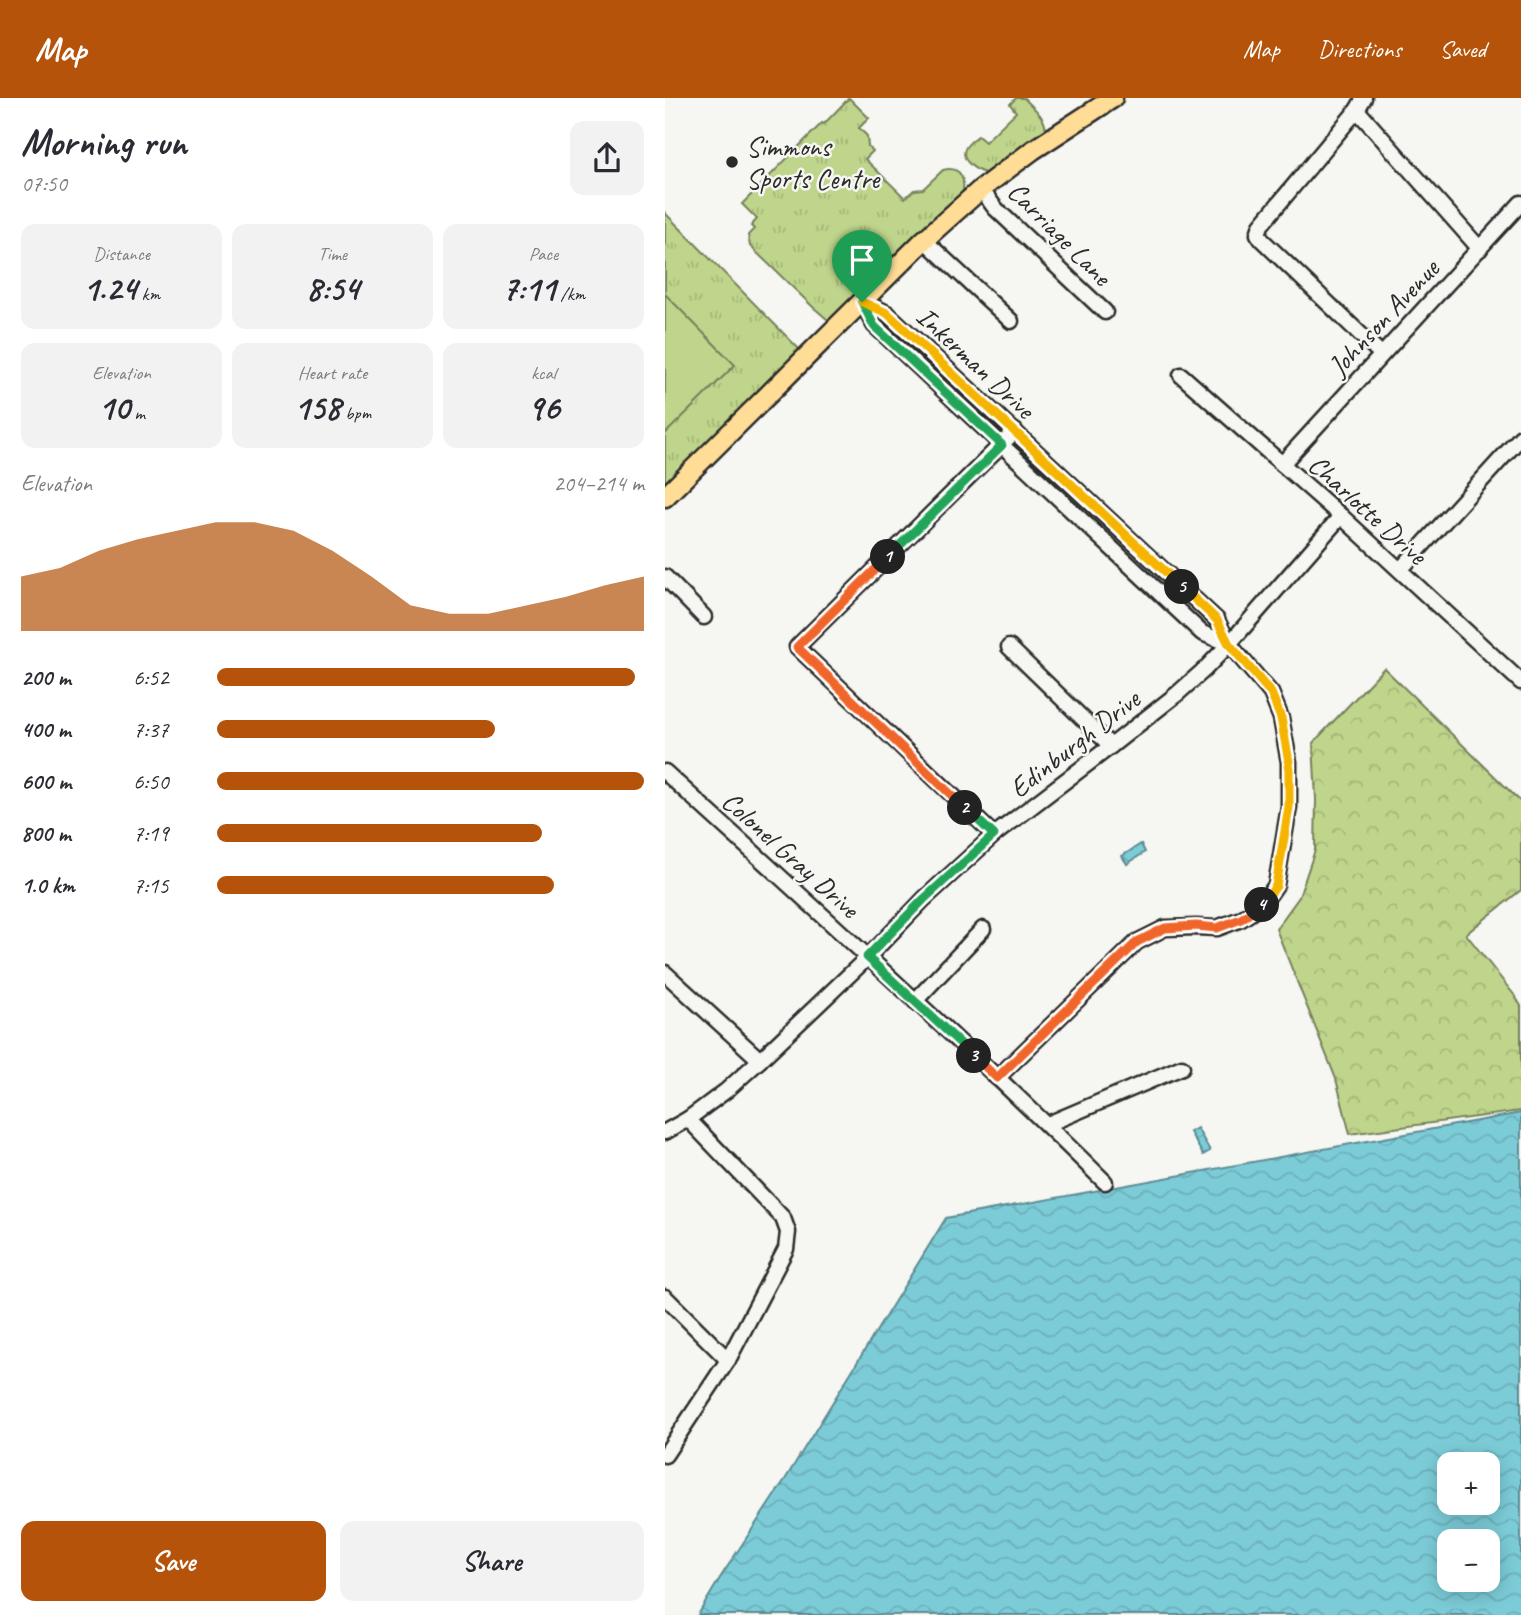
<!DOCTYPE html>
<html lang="en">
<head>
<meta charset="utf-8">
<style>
  :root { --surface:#fff; --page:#f2f2f3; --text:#2b2b33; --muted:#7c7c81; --accent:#b45309 }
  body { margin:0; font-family:Caveat,sans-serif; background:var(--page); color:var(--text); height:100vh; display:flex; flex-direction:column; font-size:26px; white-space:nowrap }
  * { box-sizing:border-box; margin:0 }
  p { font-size:23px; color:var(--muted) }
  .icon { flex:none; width:38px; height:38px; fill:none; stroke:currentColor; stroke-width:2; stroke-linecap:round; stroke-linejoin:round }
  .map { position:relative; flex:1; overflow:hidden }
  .details { display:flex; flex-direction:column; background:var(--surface); width:665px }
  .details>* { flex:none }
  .fabs { position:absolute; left:772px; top:1354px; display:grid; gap:14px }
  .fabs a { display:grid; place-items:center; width:63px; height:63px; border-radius:14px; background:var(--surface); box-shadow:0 4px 18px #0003; font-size:35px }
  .pin { position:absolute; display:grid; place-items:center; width:60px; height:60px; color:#fff; margin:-72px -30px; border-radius:50% 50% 50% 0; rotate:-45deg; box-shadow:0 0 7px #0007 }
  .pin .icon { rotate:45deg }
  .km { position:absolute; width:35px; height:35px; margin:-18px; border-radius:50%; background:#222; color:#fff; font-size:19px; line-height:35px; text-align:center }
  .round { display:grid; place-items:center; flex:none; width:74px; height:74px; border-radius:14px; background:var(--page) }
  .headline { display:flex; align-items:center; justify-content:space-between; height:119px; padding:0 21px }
  h1 { font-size:38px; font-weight:600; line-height:52px }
  .stats { display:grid; grid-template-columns:repeat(3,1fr); gap:10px; height:119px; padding:7px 21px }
  .stats div { display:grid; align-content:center; border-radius:14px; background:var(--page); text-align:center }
  .stats b { font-size:35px; font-weight:600 }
  .stats small { font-size:19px; font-weight:400 }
  .stats p { font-size:19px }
  .chart { height:196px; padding:14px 21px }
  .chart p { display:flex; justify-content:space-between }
  .chart svg { width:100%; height:126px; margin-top:7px; fill:var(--accent); opacity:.7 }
  .cta { display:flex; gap:14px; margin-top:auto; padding:14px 21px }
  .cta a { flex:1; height:80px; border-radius:14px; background:var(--accent); color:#fff; font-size:28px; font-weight:600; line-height:80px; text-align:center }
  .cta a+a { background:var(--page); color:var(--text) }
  ul { padding:0 21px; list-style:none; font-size:23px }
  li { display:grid; grid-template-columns:112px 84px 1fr; align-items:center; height:52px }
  li i { height:18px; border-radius:9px; background:var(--accent) }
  header { display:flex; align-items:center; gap:42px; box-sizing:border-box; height:98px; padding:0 35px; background:var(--accent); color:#fff }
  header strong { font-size:33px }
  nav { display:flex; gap:38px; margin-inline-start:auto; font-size:24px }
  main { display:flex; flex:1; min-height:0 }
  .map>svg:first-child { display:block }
  .grass { fill:url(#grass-tufts); stroke:#75805b; stroke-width:2 }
  .forest { fill:url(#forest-crowns); stroke:#75805b; stroke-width:2 }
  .pitch { fill:#bfd58b; stroke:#75805b; stroke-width:2 }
  .water { fill:url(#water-waves); stroke:#5c8c93; stroke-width:2; fill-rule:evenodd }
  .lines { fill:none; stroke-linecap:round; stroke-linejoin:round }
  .minor-casing { stroke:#2b2b2b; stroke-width:19 }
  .major-casing { stroke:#2b2b2b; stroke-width:23 }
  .minor { stroke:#f6f6f2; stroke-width:14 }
  .major { stroke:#ffdd96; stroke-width:18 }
  .split-1-casing { stroke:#fff; stroke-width:14 }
  .split-2-casing { stroke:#fff; stroke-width:14 }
  .split-3-casing { stroke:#fff; stroke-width:14 }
  .split-4-casing { stroke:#fff; stroke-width:14 }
  .split-5-casing { stroke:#fff; stroke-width:14 }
  .split-6-casing { stroke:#fff; stroke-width:14 }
  .split-1 { stroke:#22a559; stroke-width:9 }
  .split-2 { stroke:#f0652b; stroke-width:9 }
  .split-3 { stroke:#22a559; stroke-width:9 }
  .split-4 { stroke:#f0652b; stroke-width:9 }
  .split-5 { stroke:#f5b400; stroke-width:9 }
  .split-6 { stroke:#f5b400; stroke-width:9 }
  .poi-dot { fill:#2b2b2b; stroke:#f6f6f2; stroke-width:2.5 }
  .labels { text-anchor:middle; stroke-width:5; stroke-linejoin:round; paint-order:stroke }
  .poi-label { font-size:28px; fill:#2b2b2b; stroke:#f6f6f2; text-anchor:start }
  .street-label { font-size:28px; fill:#2b2b2b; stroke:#f6f6f2 }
</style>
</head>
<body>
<header>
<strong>Map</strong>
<nav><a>Map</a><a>Directions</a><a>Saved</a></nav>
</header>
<main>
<section class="details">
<div class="headline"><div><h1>Morning run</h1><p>07:50</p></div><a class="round"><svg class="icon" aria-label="share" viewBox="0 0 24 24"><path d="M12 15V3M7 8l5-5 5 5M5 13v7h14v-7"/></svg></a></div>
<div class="stats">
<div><p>Distance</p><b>1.24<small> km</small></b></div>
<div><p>Time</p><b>8:54</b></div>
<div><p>Pace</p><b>7:11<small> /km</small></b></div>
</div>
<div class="stats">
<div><p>Elevation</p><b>10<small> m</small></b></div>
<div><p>Heart rate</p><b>158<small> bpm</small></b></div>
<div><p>kcal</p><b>96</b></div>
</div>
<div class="chart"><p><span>Elevation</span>204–214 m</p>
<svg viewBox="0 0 160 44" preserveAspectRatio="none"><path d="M0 44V25L10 22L20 16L30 12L40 9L50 6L60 6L70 9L80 16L90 25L100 35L110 38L120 38L130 35L140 32L150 28L160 25V44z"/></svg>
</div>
<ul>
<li><b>200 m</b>6:52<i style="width:98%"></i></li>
<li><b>400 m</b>7:37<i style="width:65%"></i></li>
<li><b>600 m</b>6:50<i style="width:100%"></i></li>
<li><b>800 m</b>7:19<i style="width:76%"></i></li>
<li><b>1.0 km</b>7:15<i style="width:79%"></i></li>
</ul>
<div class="cta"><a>Save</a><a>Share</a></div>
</section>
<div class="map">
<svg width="856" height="1517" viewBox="0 0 856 1517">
  <defs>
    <pattern id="grass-tufts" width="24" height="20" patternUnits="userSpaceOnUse" patternTransform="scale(1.75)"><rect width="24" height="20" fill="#bfd58b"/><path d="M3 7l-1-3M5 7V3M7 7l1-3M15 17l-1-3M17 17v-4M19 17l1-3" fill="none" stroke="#a4b778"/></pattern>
    <pattern id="forest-crowns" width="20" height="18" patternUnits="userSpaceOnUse" patternTransform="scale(1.75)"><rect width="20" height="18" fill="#bfd58b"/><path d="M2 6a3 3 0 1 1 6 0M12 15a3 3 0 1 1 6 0" fill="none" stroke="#a4b778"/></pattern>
    <pattern id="water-waves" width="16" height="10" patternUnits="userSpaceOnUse" patternTransform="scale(1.75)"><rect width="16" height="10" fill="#7cccd8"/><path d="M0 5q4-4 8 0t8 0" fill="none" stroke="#6bafba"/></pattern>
  </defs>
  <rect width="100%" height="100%" fill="#f6f6f2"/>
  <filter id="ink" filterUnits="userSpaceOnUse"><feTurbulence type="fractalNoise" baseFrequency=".0143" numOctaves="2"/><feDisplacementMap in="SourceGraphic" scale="14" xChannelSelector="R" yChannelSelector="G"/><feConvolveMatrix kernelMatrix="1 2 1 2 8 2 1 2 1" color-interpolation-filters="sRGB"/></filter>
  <g filter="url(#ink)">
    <g class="grass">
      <path d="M184,0L204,20L194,30L202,38L203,48L208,53L200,61L240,100L249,92L258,91L278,72C296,67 301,82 297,97L170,221L163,222L148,209L85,148L83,137L89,131L86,128L92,121L77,106L157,25L159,26Z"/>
      <path d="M351,0H359C369,11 381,19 381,34L323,76C314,74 295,64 300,51C302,46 309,41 313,38L320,44L351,14L345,6Z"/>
      <polygon points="0,115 136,253 0,387"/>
    </g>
    <polygon class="forest" points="719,570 856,704 856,792 801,836 850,898 856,908 856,1013 685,1036 671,981 611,831 634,799 650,752 651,701 648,645"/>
    <polygon class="pitch" points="0,196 70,267 0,336"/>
    <g class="water">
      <polygon points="476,746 480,754 462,766 457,758"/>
      <path d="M856,1015V1517H33L55,1480L121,1380L281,1120ZM784,1367H822V1405H784ZM784,1444H822V1482H784Z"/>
      <polygon points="532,1030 545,1053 538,1057 525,1034"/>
    </g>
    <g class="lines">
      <g class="minor-casing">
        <g id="minor">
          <polyline points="699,0 692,12 596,127 593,136 597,142 716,256"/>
          <polyline points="692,12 815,151"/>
          <polyline points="316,91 330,110 440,214"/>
          <polyline points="259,142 346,223"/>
          <polyline points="197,203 222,215 552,522 564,546 606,595 616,620 624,664 624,709 611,787 597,807 576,821 552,830 531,829 500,830 472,844 332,980"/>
          <polyline points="197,203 209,227 537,535 564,546"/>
          <polyline points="516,277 676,418 856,584"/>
          <polyline points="617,366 856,105"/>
          <polyline points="735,472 856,339"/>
          <polyline points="0,479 39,519"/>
          <polyline points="344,549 446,648"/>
          <path d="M0,674C148,809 298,943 440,1084"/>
          <polyline points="329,737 132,549 350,333"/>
          <polyline points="0,875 95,962"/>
          <polyline points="250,903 318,831"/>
          <polyline points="383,1026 517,969"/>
          <polyline points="0,1034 23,1021 62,992 95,962 203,859 259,801 329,737 446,648 512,596 540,571 564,546 676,418"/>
          <polyline points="0,1199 63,1262"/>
          <polyline points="0,1357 63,1262 121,1151 123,1134 118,1120 23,1021"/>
        </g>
      </g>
      <g class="major-casing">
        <polyline id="major" points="0,399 259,142 316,91 368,52 448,0"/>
      </g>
      <use href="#minor" class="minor"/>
      <use href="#major" class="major"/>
    </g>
  </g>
  <g class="lines" filter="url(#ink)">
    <g class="split-1-casing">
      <polyline id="split-1" points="197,204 209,228 337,347 223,459"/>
    </g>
    <g class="split-2-casing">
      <polyline id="split-2" points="223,459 132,549 300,710"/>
    </g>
    <g class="split-3-casing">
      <polyline id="split-3" points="300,710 329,737 259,801 202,859 309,958"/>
    </g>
    <g class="split-4-casing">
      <polyline id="split-4" points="309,958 332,980 472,844 500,830 531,828 552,830 576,821 597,807"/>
    </g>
    <g class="split-5-casing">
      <polyline id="split-5" points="517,489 552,522 564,546 606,595 616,620 624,664 624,709 611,788 597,807"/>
    </g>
    <g class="split-6-casing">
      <polyline id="split-6" points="197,204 222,215 517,489"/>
    </g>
    <use href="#split-1" class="split-1"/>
    <use href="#split-2" class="split-2"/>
    <use href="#split-3" class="split-3"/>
    <use href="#split-4" class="split-4"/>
    <use href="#split-5" class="split-5"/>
    <use href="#split-6" class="split-6"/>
  </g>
  <circle class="poi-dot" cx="67" cy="64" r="7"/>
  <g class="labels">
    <g class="poi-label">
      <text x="81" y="58">Simmons<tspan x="81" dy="32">Sports Centre</tspan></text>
    </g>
    <g class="street-label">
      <text transform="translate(395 135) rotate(45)" y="10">Carriage Lane</text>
      <text transform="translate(718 219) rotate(-47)" y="10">Johnson Avenue</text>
      <text transform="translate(311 264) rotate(43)" y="10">Inkerman Drive</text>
      <text transform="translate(703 411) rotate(42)" y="10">Charlotte Drive</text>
      <text transform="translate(409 645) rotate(-38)" y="10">Edinburgh Drive</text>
      <text transform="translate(126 756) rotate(42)" y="10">Colonel Gray Drive</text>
    </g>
  </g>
</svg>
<div class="fabs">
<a>+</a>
<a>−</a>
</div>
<div class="pin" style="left:197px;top:204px;background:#1e9e55"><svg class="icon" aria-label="arrive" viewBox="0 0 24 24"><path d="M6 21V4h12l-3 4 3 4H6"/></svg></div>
<b class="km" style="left:223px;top:459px">1</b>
<b class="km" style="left:300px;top:710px">2</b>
<b class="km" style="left:309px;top:958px">3</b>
<b class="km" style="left:597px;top:807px">4</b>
<b class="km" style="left:517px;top:489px">5</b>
</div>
</main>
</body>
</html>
